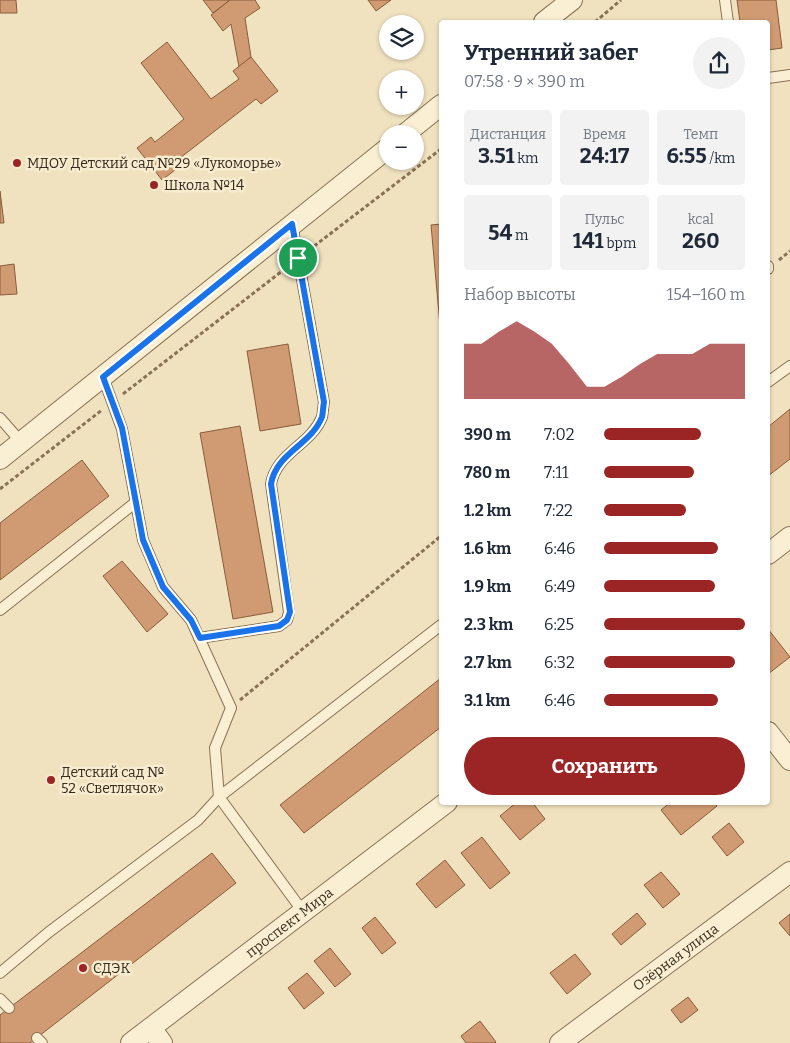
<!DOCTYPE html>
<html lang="ru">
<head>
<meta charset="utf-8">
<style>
  :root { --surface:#fff; --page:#f2f2f3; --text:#1f2937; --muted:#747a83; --accent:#9b2424 }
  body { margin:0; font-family:Bitter,serif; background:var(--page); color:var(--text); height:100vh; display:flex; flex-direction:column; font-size:19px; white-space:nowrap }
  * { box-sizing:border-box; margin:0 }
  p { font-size:16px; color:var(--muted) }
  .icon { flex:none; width:28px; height:28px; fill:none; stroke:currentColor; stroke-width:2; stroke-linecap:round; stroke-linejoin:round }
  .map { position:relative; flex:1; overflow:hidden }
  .sheet { position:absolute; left:439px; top:20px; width:331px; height:785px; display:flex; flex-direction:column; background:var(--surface); border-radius:5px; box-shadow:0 1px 4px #0004 }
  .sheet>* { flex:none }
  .fabs { position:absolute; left:379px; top:15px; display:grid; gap:10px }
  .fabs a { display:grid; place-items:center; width:45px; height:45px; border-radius:50%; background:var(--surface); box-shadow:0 1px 4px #0004; font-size:25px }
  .pin { position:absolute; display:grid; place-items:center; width:42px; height:42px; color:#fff; margin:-21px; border:2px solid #fff; border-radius:50%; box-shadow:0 1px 5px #0007 }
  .round { display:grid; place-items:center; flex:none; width:52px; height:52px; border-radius:26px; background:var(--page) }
  .summary { display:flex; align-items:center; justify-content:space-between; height:85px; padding:0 25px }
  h1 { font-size:22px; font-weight:700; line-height:38px }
  .stats { display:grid; grid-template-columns:repeat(3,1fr); gap:8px; height:85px; padding:5px 25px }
  .stats div { display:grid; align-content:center; border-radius:5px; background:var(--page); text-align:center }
  .stats b { font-size:21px; font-weight:700 }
  .stats small { font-size:14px; font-weight:400 }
  .stats p { font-size:14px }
  .chart { height:140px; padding:10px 25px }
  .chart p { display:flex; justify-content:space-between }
  .chart svg { width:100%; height:90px; margin-top:5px; fill:var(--accent); opacity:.7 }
  .button { display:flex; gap:10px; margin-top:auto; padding:10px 25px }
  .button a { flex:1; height:58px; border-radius:30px; background:var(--accent); color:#fff; font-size:20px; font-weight:700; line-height:58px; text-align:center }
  ul { padding:0 25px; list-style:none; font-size:16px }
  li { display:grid; grid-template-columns:80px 60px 1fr; align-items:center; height:38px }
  li i { height:12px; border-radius:6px; background:var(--accent) }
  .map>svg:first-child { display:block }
  .building { fill:#d09b73; stroke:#895b3b }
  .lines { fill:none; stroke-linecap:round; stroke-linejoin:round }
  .lane-casing { stroke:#897256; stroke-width:12 }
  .street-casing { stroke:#897256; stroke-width:22 }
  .path { stroke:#897256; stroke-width:3; stroke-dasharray:4 2.5; stroke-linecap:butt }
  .lane { stroke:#faefd2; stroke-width:10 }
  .street { stroke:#faefd2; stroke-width:20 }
  .route-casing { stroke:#fff; stroke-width:10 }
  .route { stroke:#1a73e8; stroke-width:6 }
  .poi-dot { fill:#9b2424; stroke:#f7eccf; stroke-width:2 }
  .labels { text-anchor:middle; stroke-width:5; stroke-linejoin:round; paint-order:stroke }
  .poi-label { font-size:14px; fill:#382a1c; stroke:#f7eccf; text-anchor:start }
  .street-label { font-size:14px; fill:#382a1c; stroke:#f7eccf }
</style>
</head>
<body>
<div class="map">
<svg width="790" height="1043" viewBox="0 0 790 1043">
  <rect width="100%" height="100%" fill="#f0e2bf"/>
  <g class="building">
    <polygon points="0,0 16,0 17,13 0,13"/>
    <polygon points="203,0 230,0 213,13"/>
    <polygon points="230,0 255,0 260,8 245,18 251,57 239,67 231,24 223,31 211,15"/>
    <polygon points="368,0 391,0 376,11"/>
    <polygon points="737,0 776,0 782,48 768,50 768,22 740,22"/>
    <polygon points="167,42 211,99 239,79 233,71 251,57 278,91 261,104 256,99 171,165 175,170 162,180 137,148 151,137 155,142 184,119 141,63"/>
    <polygon points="0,191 4,223 0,223"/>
    <polygon points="441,224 441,336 431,225"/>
    <polygon points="14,264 17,294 0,295 0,266"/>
    <polygon points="288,344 301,424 260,431 247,351"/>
    <polygon points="790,409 790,459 768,476 768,427"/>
    <polygon points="240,426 273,612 233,619 200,433"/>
    <polygon points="82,460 109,496 0,580 0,523"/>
    <polygon points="122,561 168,614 147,632 103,576"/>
    <polygon points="768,629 790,657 768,674"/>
    <polygon points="441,678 441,727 304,833 280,805"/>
    <polygon points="517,802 532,802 545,819 520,840 500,816"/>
    <polygon points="671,802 714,802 717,806 681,835 661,810"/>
    <polygon points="729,823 744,842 727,856 712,837"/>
    <polygon points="482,837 510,873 490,889 461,853"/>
    <polygon points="212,853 236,883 30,1043 0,1043 0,1015"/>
    <polygon points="445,860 465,885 436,908 416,884"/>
    <polygon points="661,872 680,894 663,908 644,885"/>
    <polygon points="637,913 646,924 621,945 612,934"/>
    <polygon points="790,914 790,936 779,923"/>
    <polygon points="375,917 396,943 382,954 362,928"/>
    <polygon points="330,948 351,974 335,987 314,961"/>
    <polygon points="575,954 591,974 567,994 550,973"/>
    <polygon points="307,973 324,993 304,1009 288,988"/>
    <polygon points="688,997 698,1010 681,1023 671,1010"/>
    <polygon points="480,1021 496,1042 495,1043 466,1043 461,1036"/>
  </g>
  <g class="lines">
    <g class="lane-casing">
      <g id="lane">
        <polyline points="725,0 728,22"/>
        <polyline points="768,78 790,75"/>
        <polyline points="768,266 768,269"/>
        <polyline points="103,377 122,429 143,540 163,587 191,620 231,708 215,748 219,797 304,913"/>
        <polyline points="768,382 790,366"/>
        <polyline points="0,418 21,442"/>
        <polyline points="0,610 136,502"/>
        <path d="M199,638L279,626L287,620L289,612L271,484C276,453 311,445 322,417C323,413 323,407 324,402L292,224"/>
        <polyline points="0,973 49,932 198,820 219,797 441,625"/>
        <polyline points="0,999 9,1008"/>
        <polyline points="37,1038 42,1043"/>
      </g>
    </g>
    <g class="street-casing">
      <g id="street">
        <polyline points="544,22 572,0"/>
        <polyline points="405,134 441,105"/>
        <polyline points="0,459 388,148"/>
        <polyline points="768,554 790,537"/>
        <polyline points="768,732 790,760"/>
        <polyline points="151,1028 162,1043"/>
        <path id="s1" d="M131,1043L447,802"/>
        <path id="s2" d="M560,1043L790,872"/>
      </g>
    </g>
    <g class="path">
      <polyline points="595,22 621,0"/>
      <polyline points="309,250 441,149"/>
      <polyline points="779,260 790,251"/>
      <polyline points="123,394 286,268"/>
      <polyline points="0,489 102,410"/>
      <polyline points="240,700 441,536"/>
    </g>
    <use href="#lane" class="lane"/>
    <use href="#street" class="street"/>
  </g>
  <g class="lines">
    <g class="route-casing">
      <path id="route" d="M292,224L324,402C323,407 323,413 322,417C311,445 276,453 271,484L290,612L287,620L279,626L200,638L191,620L163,587L143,540L122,428L103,377Z"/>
    </g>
    <use href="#route" class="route"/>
  </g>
  <g class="poi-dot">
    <circle cx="17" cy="163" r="5"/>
    <circle cx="154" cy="185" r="5"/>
    <circle cx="51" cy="780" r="5"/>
    <circle cx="83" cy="968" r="5"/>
  </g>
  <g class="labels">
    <g class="poi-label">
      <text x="27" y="168">МДОУ Детский сад №29 «Лукоморье»</text>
      <text x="164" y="190">Школа №14</text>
      <text x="61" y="777">Детский сад №<tspan x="61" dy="16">52 «Светлячок»</tspan></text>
      <text x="93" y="973">СДЭК</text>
    </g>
    <g class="street-label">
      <text dy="5" stroke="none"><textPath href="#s1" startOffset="199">проспект Мира</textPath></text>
      <text dy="5" stroke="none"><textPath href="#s2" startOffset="144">Озёрная улица</textPath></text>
    </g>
  </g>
</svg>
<div class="fabs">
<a><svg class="icon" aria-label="layers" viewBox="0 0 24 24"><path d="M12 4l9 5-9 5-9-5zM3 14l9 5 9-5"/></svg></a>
<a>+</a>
<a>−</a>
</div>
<div class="pin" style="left:298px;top:258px;background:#1e9e55"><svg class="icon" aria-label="arrive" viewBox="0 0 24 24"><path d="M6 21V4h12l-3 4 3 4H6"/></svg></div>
<section class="sheet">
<div class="summary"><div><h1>Утренний забег</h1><p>07:58 · 9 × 390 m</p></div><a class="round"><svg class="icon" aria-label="share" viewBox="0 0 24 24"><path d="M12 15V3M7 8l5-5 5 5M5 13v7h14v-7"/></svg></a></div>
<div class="stats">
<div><p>Дистанция</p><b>3.51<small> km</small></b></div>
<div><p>Время</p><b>24:17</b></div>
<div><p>Темп</p><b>6:55<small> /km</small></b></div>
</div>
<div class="stats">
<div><b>54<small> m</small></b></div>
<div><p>Пульс</p><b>141<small> bpm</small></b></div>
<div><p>kcal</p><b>260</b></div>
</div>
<div class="chart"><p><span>Набор высоты</span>154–160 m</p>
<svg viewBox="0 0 160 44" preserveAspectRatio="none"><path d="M0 44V17L10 17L20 11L30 6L40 11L50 17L60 27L70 38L80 38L90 33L100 27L110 22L120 22L130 22L140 17L150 17L160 17V44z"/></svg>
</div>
<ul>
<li><b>390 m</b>7:02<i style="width:69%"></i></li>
<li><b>780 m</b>7:11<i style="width:64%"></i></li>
<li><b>1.2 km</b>7:22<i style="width:58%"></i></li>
<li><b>1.6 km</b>6:46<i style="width:81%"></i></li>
<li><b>1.9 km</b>6:49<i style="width:79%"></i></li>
<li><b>2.3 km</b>6:25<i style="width:100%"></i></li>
<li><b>2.7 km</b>6:32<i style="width:93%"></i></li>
<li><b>3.1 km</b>6:46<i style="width:81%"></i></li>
</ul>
<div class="button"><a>Сохранить</a></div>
</section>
</div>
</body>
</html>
